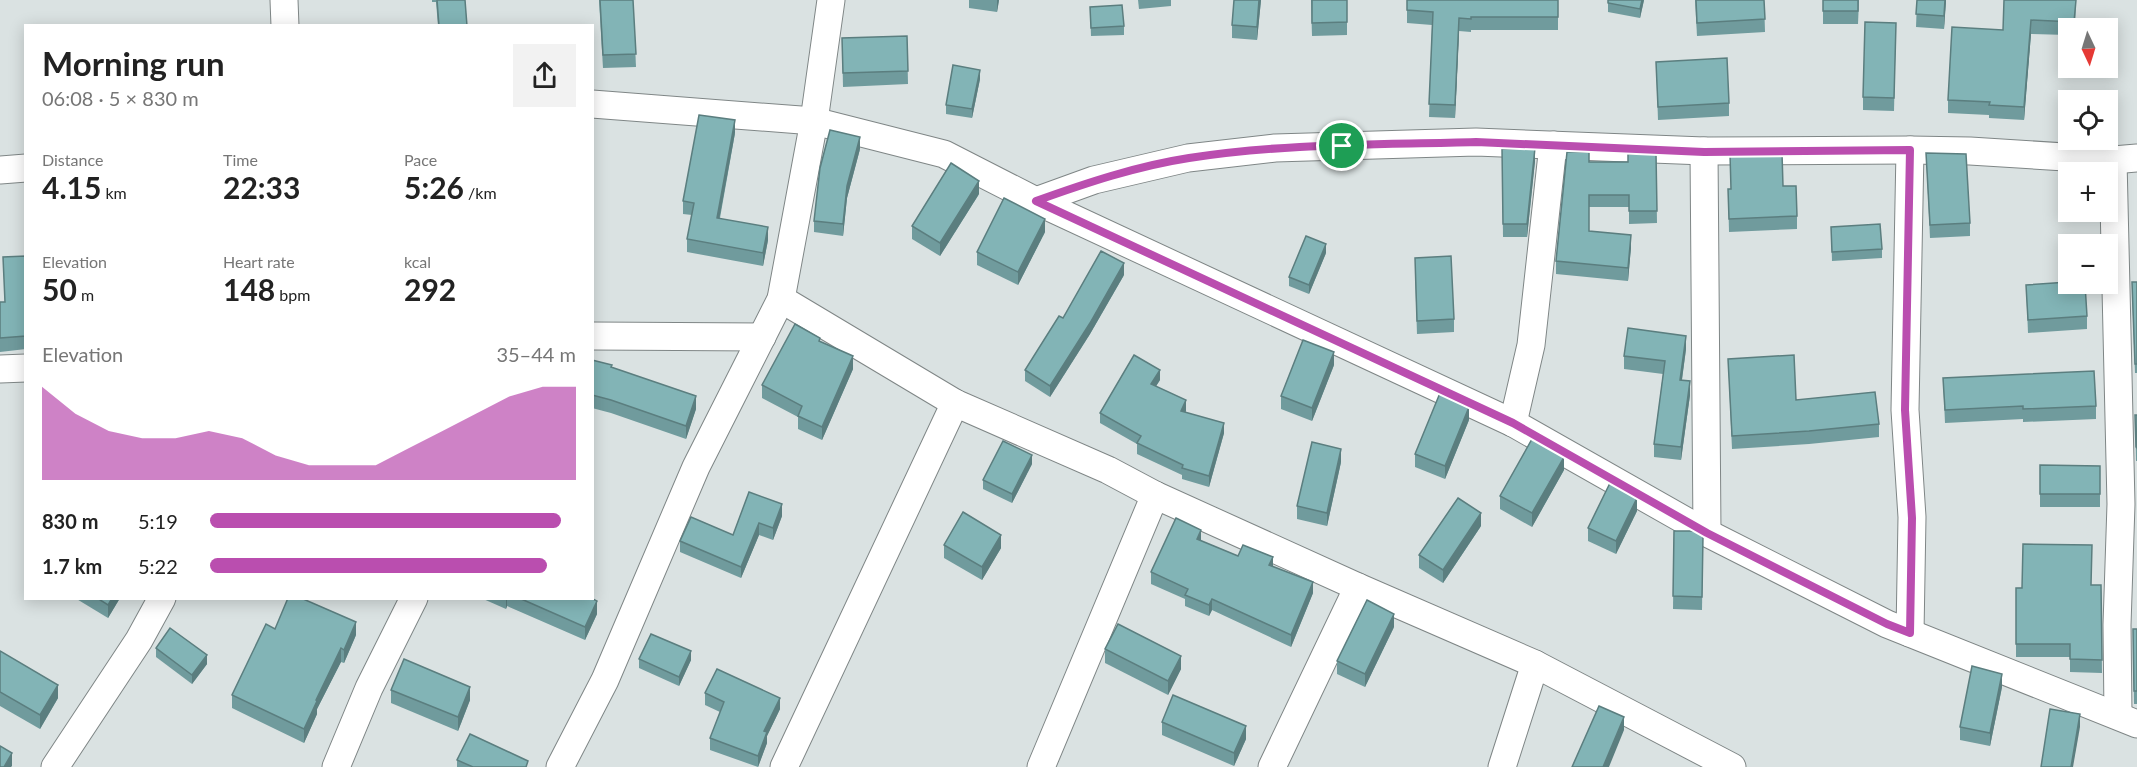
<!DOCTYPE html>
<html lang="en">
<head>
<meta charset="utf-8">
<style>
  :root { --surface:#fff; --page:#f2f2f2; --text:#222; --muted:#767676; --accent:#ba4eaf }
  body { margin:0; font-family:Lato,sans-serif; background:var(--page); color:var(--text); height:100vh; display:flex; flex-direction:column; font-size:22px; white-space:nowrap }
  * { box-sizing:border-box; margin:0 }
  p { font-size:20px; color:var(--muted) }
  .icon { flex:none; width:33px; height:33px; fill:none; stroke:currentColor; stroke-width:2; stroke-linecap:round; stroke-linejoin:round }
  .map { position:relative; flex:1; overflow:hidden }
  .side { position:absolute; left:24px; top:24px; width:570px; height:576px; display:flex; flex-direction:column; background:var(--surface); border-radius:0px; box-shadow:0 3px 15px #0003 }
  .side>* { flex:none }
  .needle { width:39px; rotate:176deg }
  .controls { position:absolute; left:2058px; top:18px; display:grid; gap:12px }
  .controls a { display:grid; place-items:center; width:60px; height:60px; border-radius:0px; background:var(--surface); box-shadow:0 3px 15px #0003; font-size:30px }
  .pin { position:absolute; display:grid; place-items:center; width:51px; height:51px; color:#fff; margin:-26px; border:3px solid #fff; border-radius:50%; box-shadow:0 2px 6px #0007 }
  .round { display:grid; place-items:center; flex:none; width:63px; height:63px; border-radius:0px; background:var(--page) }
  .headline { display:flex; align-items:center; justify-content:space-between; height:102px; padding:0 18px }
  h1 { font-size:33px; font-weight:700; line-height:45px }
  .stats { display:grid; grid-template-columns:repeat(3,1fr); gap:9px; height:102px; padding:6px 18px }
  .stats div { display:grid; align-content:center }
  .stats b { font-size:30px; font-weight:700 }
  .stats small { font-size:16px; font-weight:400 }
  .stats p { font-size:16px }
  .chart { height:168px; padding:12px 18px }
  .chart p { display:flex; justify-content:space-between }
  .chart svg { width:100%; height:108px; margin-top:6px; fill:var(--accent); opacity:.7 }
  ul { padding:0 18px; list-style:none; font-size:20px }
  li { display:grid; grid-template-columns:96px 72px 1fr; align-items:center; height:45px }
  li i { height:15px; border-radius:8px; background:var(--accent) }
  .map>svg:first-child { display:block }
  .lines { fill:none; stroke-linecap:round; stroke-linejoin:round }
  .minor-casing { stroke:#7f8686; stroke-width:29 }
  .minor { stroke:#fff; stroke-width:27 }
  .wall { fill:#709b9d }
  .shaded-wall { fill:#5b7e7f }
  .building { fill:#82b4b6; stroke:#5b7e7f; stroke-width:1.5 }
  .route-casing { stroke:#fff; stroke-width:12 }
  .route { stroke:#ba4eaf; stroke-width:8 }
</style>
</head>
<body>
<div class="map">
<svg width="2137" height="767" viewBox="0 0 2137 767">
  <rect width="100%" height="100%" fill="#dae2e2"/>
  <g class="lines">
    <g class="minor-casing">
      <g id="minor">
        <polyline points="284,0 285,26"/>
        <polyline points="592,104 814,121 944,154 1036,201 1513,423 1707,533 1887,624 2137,724"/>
        <polyline points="1910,150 1905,410 1912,517 1910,633"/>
        <polyline points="1704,151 1707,533"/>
        <polyline points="2113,160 2121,504 2117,625 2118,715"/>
        <polyline points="0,170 26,168"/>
        <polyline points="1036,201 1094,180 1188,158 1275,148 1476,142 1704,151 1910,150 1970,151 2113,160 2137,158"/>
        <polyline points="781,299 955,403 1108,470 1155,495 1358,587 1535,664 1732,767"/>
        <polyline points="592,336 762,337"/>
        <polyline points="0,369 26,368"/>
        <polyline points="1513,423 1531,345 1553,145"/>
        <polyline points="55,767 139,640 162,598"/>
        <polyline points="336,767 369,688 414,598"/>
        <polyline points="560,767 605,680 696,467 781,299 814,121 831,0"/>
        <polyline points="784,767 955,403"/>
        <polyline points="1041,767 1155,495"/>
        <polyline points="1272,767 1358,587"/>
        <polyline points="1502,767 1535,664"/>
      </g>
    </g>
    <use href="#minor" class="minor"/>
  </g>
  <g class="wall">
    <polygon points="432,0 465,0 467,26 438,26 436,2 432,2"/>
    <polygon points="599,0 633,0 636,67 603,68"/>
    <polygon points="969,0 999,0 997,12 969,8"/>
    <polygon points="1138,0 1171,0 1171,6 1139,9"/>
    <polygon points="1234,0 1261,0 1257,40 1232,38 1232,25"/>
    <polygon points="1311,0 1347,0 1347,35 1312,36"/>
    <polygon points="1558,0 1558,30 1471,30 1471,32 1459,31 1455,118 1429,117 1432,25 1407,23 1407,10"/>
    <polygon points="1608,0 1644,0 1640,18 1608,12"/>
    <polygon points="1695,0 1764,0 1765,32 1697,36"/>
    <polygon points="1823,0 1859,0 1858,24 1823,24"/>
    <polygon points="1917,0 1946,0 1944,29 1916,27"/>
    <polygon points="2076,0 2075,28 2068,28 2068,35 2031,34 2024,120 1989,118 1989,115 1948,113 1948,100 2003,30"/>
    <polygon points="1090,7 1124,26 1124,35 1091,36"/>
    <polygon points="1896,23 1894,111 1863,110 1863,97"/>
    <polygon points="907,36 908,84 843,87 842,38"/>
    <polygon points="1656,62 1729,103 1729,116 1658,120"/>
    <polygon points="980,79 972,118 946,114 946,105"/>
    <polygon points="735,133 720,218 768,240 763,266 687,252 687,239 692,215 683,214 683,201"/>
    <polygon points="860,149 847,198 843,236 814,232 814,221"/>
    <polygon points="1502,149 1535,161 1527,237 1503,237"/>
    <polygon points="1926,153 1970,223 1970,236 1930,238"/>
    <polygon points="1656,154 1657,223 1629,224 1629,207 1589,207 1589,231 1631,247 1628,281 1556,274 1556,261 1589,162 1628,162"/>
    <polygon points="1728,189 1797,216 1797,229 1729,232"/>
    <polygon points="979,194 940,256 912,239 912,226"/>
    <polygon points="1831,227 1882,249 1882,258 1832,261"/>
    <polygon points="1045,232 1018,285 977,265 977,252"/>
    <polygon points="1326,253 1309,294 1289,286 1289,277"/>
    <polygon points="26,256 26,349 0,352 0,302 5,302 3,257"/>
    <polygon points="1415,271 1454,319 1454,332 1417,334"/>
    <polygon points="1124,275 1090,334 1050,397 1025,381 1025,370 1063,318"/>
    <polygon points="2137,282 2137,373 2135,373 2132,291"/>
    <polygon points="2026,285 2087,316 2087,329 2028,333"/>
    <polygon points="820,342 853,369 822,440 798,429 798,417 762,398 762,385"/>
    <polygon points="1686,349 1682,380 1690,395 1681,460 1654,457 1654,444 1663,374 1624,369 1624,356"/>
    <polygon points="1728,359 1796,400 1879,424 1879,437 1809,444 1732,449"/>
    <polygon points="592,360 612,367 696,409 686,439 611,413 592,408"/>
    <polygon points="1334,365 1312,421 1281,409 1281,396"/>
    <polygon points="1943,378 2096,406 2096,419 2023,422 2023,419 1945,423"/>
    <polygon points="1160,380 1156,386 1186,411 1185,412 1224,433 1209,487 1182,479 1182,475 1137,454 1137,444 1100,423 1100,413"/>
    <polygon points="2135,415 2137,415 2137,461 2136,461"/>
    <polygon points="1469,420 1445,479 1415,467 1415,454"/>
    <polygon points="1341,462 1327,526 1297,519 1297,506"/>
    <polygon points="1032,464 1012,503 983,489 983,480"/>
    <polygon points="2040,465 2100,466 2100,507 2040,507"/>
    <polygon points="1564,470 1532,527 1500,509 1500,496"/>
    <polygon points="749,492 782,516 773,540 759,535 741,578 680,552 680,541 733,535"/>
    <polygon points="1637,511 1616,554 1588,541 1588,528"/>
    <polygon points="1481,526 1443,583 1419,568 1419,555"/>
    <polygon points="1674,531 1703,536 1702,610 1673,609"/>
    <polygon points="1201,541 1238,556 1273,567 1313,593 1291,647 1212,610 1209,616 1185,606 1185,599 1151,584 1151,572"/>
    <polygon points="944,545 1001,548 982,580 944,558"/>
    <polygon points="2092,585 2101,585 2102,673 2070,672 2070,657 2016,657 2016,588"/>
    <polygon points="75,598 120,598 108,618"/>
    <polygon points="481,598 591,598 597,614 585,640 507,606 506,609"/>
    <polygon points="1394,627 1365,687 1337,674 1337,661"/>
    <polygon points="2133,629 2137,629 2137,704 2134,704"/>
    <polygon points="356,635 344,663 341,662 317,709 317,714 304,743 232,708 232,695"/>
    <polygon points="156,648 207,664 192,684 156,657"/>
    <polygon points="1105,649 1181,669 1168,695 1105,663"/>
    <polygon points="0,651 58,698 40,729 0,706"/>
    <polygon points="639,659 691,660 679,686 639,668"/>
    <polygon points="2002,687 1990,746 1960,740 1960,727"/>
    <polygon points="391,690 470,700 458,731 391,703"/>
    <polygon points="705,693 780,709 767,736 767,743 758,767 710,750 710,738 720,712 705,705"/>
    <polygon points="1162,722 1246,739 1234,766 1162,735"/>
    <polygon points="457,760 528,767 457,767"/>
  </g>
  <g class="shaded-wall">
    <polygon points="997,0 999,0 997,12"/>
    <polygon points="1259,0 1261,0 1257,40 1257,27"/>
    <polygon points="1642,0 1644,0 1640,18 1640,9"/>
    <polygon points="1945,0 1946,0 1944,29 1944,16"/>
    <polygon points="1459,18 1459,31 1455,118 1455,105"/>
    <polygon points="2031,20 2031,34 2024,120 2024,107"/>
    <polygon points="980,70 980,79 972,118 972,109"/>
    <polygon points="735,120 735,133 717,231 717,218"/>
    <polygon points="860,137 860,149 847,198 843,236 843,224 847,186"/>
    <polygon points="1535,148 1535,161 1527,237 1527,224"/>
    <polygon points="979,181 979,194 940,256 940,243"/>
    <polygon points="1045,219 1045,232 1018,285 1018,272"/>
    <polygon points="768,227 768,240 763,266 763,253"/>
    <polygon points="1631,235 1631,247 1628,281 1628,268"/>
    <polygon points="1326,244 1326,253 1309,294 1309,285"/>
    <polygon points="1124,263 1124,275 1090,334 1050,397 1050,386"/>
    <polygon points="1686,336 1686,349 1680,393 1680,380"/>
    <polygon points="1334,352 1334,365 1312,421 1312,408"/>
    <polygon points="853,356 853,369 822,440 822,427"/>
    <polygon points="1160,370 1160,380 1151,394 1151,384"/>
    <polygon points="1690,381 1690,395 1681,460 1681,447"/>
    <polygon points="696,396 696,409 686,439 686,426"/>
    <polygon points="1186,400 1186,411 1181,421 1181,411"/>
    <polygon points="1469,407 1469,420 1445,479 1445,466"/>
    <polygon points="1224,423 1224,433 1209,487 1209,476"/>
    <polygon points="1341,449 1341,462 1327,526 1327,513"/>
    <polygon points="1032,455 1032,464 1012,503 1012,494"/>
    <polygon points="1564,457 1564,470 1532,527 1532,513"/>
    <polygon points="1637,498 1637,511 1616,554 1616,541"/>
    <polygon points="782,504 782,516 773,540 773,528"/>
    <polygon points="1481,513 1481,526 1443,583 1443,570"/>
    <polygon points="759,523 759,535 741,578 741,567"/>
    <polygon points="1201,530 1201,541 1197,539"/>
    <polygon points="1001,535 1001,548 982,580 982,567"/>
    <polygon points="1273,557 1273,568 1269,565"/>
    <polygon points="1313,582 1313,593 1291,647 1291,635"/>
    <polygon points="112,598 120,598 108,618 108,605"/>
    <polygon points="506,598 507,598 507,606 506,609"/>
    <polygon points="1212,599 1212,610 1209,616 1209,605"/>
    <polygon points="597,601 597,614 585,640 585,627"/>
    <polygon points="1394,614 1394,627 1365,687 1365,674"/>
    <polygon points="356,622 356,635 344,663 344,650"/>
    <polygon points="341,648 341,662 317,709 317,714 304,743 304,729 316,700"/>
    <polygon points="691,651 691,660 679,686 679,677"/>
    <polygon points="207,655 207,664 192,684 192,675"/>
    <polygon points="1181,656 1181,669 1168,695 1168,681"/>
    <polygon points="2002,674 2002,687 1990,746 1990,733"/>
    <polygon points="58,685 58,698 40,729 40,715"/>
    <polygon points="470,687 470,700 458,731 458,717"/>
    <polygon points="780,698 780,709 767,736 767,743 758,767 758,756 764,731"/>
    <polygon points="2080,714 2080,727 2073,767 2071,767"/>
    <polygon points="1624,717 1624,730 1609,767 1603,767"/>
    <polygon points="1246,726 1246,739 1234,766 1234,753"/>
    <polygon points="12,753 12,766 11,767 4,767"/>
  </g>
  <g class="building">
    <polygon points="437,0 465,0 467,26 439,26"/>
    <polygon points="600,0 633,0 636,54 603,55"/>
    <polygon points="1234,0 1259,0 1257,27 1232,25"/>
    <polygon points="1312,0 1347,0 1347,22 1312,23"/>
    <polygon points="1407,0 1558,0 1558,17 1471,17 1471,19 1459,18 1455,105 1429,104 1433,12 1407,10"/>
    <polygon points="1608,0 1642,0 1640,9 1608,3"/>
    <polygon points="1696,0 1764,0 1765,19 1697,23"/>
    <rect x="1823" y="0" width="35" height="11"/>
    <polygon points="1917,0 1945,0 1944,16 1916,14"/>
    <polygon points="2004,0 2076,0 2074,22 2031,20 2024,107 1989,105 1990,102 1948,100 1952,27 2003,30"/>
    <polygon points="1122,5 1124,26 1091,28 1090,7"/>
    <polygon points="1865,22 1896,23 1894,98 1863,97"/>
    <polygon points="907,36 908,71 843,73 842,38"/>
    <polygon points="1727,58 1729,103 1658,107 1656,62"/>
    <polygon points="953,65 980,70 972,109 946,105"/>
    <polygon points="699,115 735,120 717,218 768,227 763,253 687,239 694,203 683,201"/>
    <polygon points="830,130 860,137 847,186 843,224 814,221 820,168"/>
    <polygon points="1535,148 1527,224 1503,224 1502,149"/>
    <polygon points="1567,152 1589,152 1589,162 1628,162 1628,154 1656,154 1657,211 1629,211 1629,195 1589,195 1589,231 1631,235 1628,268 1556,261"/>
    <polygon points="1782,153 1783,186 1796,186 1797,216 1729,219 1728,189 1731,189 1730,154"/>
    <polygon points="1926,153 1966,154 1970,223 1930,225"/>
    <polygon points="951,163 979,181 940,243 912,226"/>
    <polygon points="1004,198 1045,219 1018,272 977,252"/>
    <polygon points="1880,224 1882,249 1832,252 1831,227"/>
    <polygon points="1306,236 1326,244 1309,285 1289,277"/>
    <polygon points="1101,251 1124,263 1090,323 1050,386 1025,370 1059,316 1063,318"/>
    <polygon points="26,256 26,336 0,338 0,302 5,302 3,257"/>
    <polygon points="1451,256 1454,319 1417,321 1415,258"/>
    <polygon points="2068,282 2068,284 2085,284 2087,316 2028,320 2026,285"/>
    <polygon points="2132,282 2137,282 2137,364 2135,364"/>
    <polygon points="795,324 820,338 819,341 853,356 822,427 798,416 802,406 762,385"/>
    <polygon points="1628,328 1686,336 1680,380 1690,381 1681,447 1654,444 1665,361 1624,356"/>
    <polygon points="1303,340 1334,352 1312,408 1281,396"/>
    <polygon points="1134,355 1160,370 1151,384 1186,400 1181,411 1224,423 1209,476 1182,468 1183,465 1137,443 1141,436 1100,413"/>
    <polygon points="1794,355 1796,400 1875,392 1879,424 1809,431 1732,436 1728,359"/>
    <polygon points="592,360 612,365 611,367 696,396 686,426 611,400 592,395"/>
    <polygon points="2094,371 2096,406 2023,409 2023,406 1945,410 1943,378"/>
    <polygon points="1440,393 1469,407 1445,466 1415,454"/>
    <polygon points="2135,415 2137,415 2137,448 2136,447"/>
    <polygon points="1532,439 1564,457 1532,513 1500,496"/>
    <polygon points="1003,441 1032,455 1012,494 983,480"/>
    <polygon points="1312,442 1341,449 1327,513 1297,506"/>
    <polygon points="2040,465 2100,466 2100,494 2040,494"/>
    <polygon points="1610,483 1637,498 1616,541 1588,528"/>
    <polygon points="749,492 782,504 773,528 759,523 741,567 680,541 691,517 733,535"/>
    <polygon points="1458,498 1481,513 1443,570 1419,555"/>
    <polygon points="963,512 1001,535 982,567 944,545"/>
    <polygon points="1176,518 1201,530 1197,539 1238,556 1243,545 1273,557 1269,565 1313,582 1291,635 1212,599 1209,605 1185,595 1188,589 1151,572"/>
    <polygon points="1674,531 1695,531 1703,536 1702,597 1673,596"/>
    <polygon points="2023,544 2092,545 2091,585 2101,585 2102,660 2070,659 2070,644 2016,644 2016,588 2022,588"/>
    <polygon points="97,598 112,598 108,605"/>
    <polygon points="288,598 301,598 356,622 344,650 341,648 316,700 317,701 304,729 232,695 266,624 275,629"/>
    <polygon points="519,598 591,598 597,601 585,627"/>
    <polygon points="1367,600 1394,614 1365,674 1337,661"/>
    <polygon points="1118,624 1181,656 1168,681 1105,649"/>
    <polygon points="170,628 207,655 192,675 156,648"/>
    <polygon points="2133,629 2137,629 2137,691 2134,691"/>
    <polygon points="651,634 691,651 679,677 639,659"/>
    <polygon points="0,651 58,685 40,715 0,692"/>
    <polygon points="404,659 470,687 458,717 391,690"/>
    <polygon points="1972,666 2002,674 1990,733 1960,727"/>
    <polygon points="717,669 780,698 764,731 767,732 758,756 710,738 724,702 705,693"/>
    <polygon points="1173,695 1246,726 1234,753 1162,722"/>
    <polygon points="1599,706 1624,717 1603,767 1572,767"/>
    <polygon points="2050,709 2080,714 2071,767 2041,767"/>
    <polygon points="470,734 528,761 526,767 473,767 457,760"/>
    <polygon points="0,746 12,753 4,767 0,767"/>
  </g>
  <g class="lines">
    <g class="route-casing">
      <path id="route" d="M1476,142L1704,152L1910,150L1905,410L1912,518L1910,633L1887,624L1707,533L1513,423L1036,201C1086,183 1137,166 1189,158C1284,143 1381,145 1476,142Z"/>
    </g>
    <use href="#route" class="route"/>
  </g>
</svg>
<div class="controls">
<a><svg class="needle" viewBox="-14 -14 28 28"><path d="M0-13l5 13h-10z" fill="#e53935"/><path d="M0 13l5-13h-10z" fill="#767676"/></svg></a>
<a><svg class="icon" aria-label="locate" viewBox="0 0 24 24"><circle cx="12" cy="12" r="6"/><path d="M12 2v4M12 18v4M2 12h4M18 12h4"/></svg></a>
<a>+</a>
<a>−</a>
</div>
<div class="pin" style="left:1342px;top:146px;background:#1e9e55"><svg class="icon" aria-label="arrive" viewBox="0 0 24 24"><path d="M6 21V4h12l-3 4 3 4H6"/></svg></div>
<section class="side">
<div class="headline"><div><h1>Morning run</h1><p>06:08 · 5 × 830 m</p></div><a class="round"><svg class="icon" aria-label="share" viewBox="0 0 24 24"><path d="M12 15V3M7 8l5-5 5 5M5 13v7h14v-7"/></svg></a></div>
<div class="stats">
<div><p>Distance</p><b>4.15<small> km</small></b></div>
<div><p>Time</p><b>22:33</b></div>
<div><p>Pace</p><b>5:26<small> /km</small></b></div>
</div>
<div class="stats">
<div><p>Elevation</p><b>50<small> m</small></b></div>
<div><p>Heart rate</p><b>148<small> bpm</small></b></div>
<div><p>kcal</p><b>292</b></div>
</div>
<div class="chart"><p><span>Elevation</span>35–44 m</p>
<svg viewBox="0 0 160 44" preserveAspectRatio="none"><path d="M0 44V6L10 17L20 24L30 27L40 27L50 24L60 27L70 34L80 38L90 38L100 38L110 31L120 24L130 17L140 10L150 6L160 6V44z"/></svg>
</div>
<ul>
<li><b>830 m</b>5:19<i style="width:96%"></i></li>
<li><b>1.7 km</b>5:22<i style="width:92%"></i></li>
</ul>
</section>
</div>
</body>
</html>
